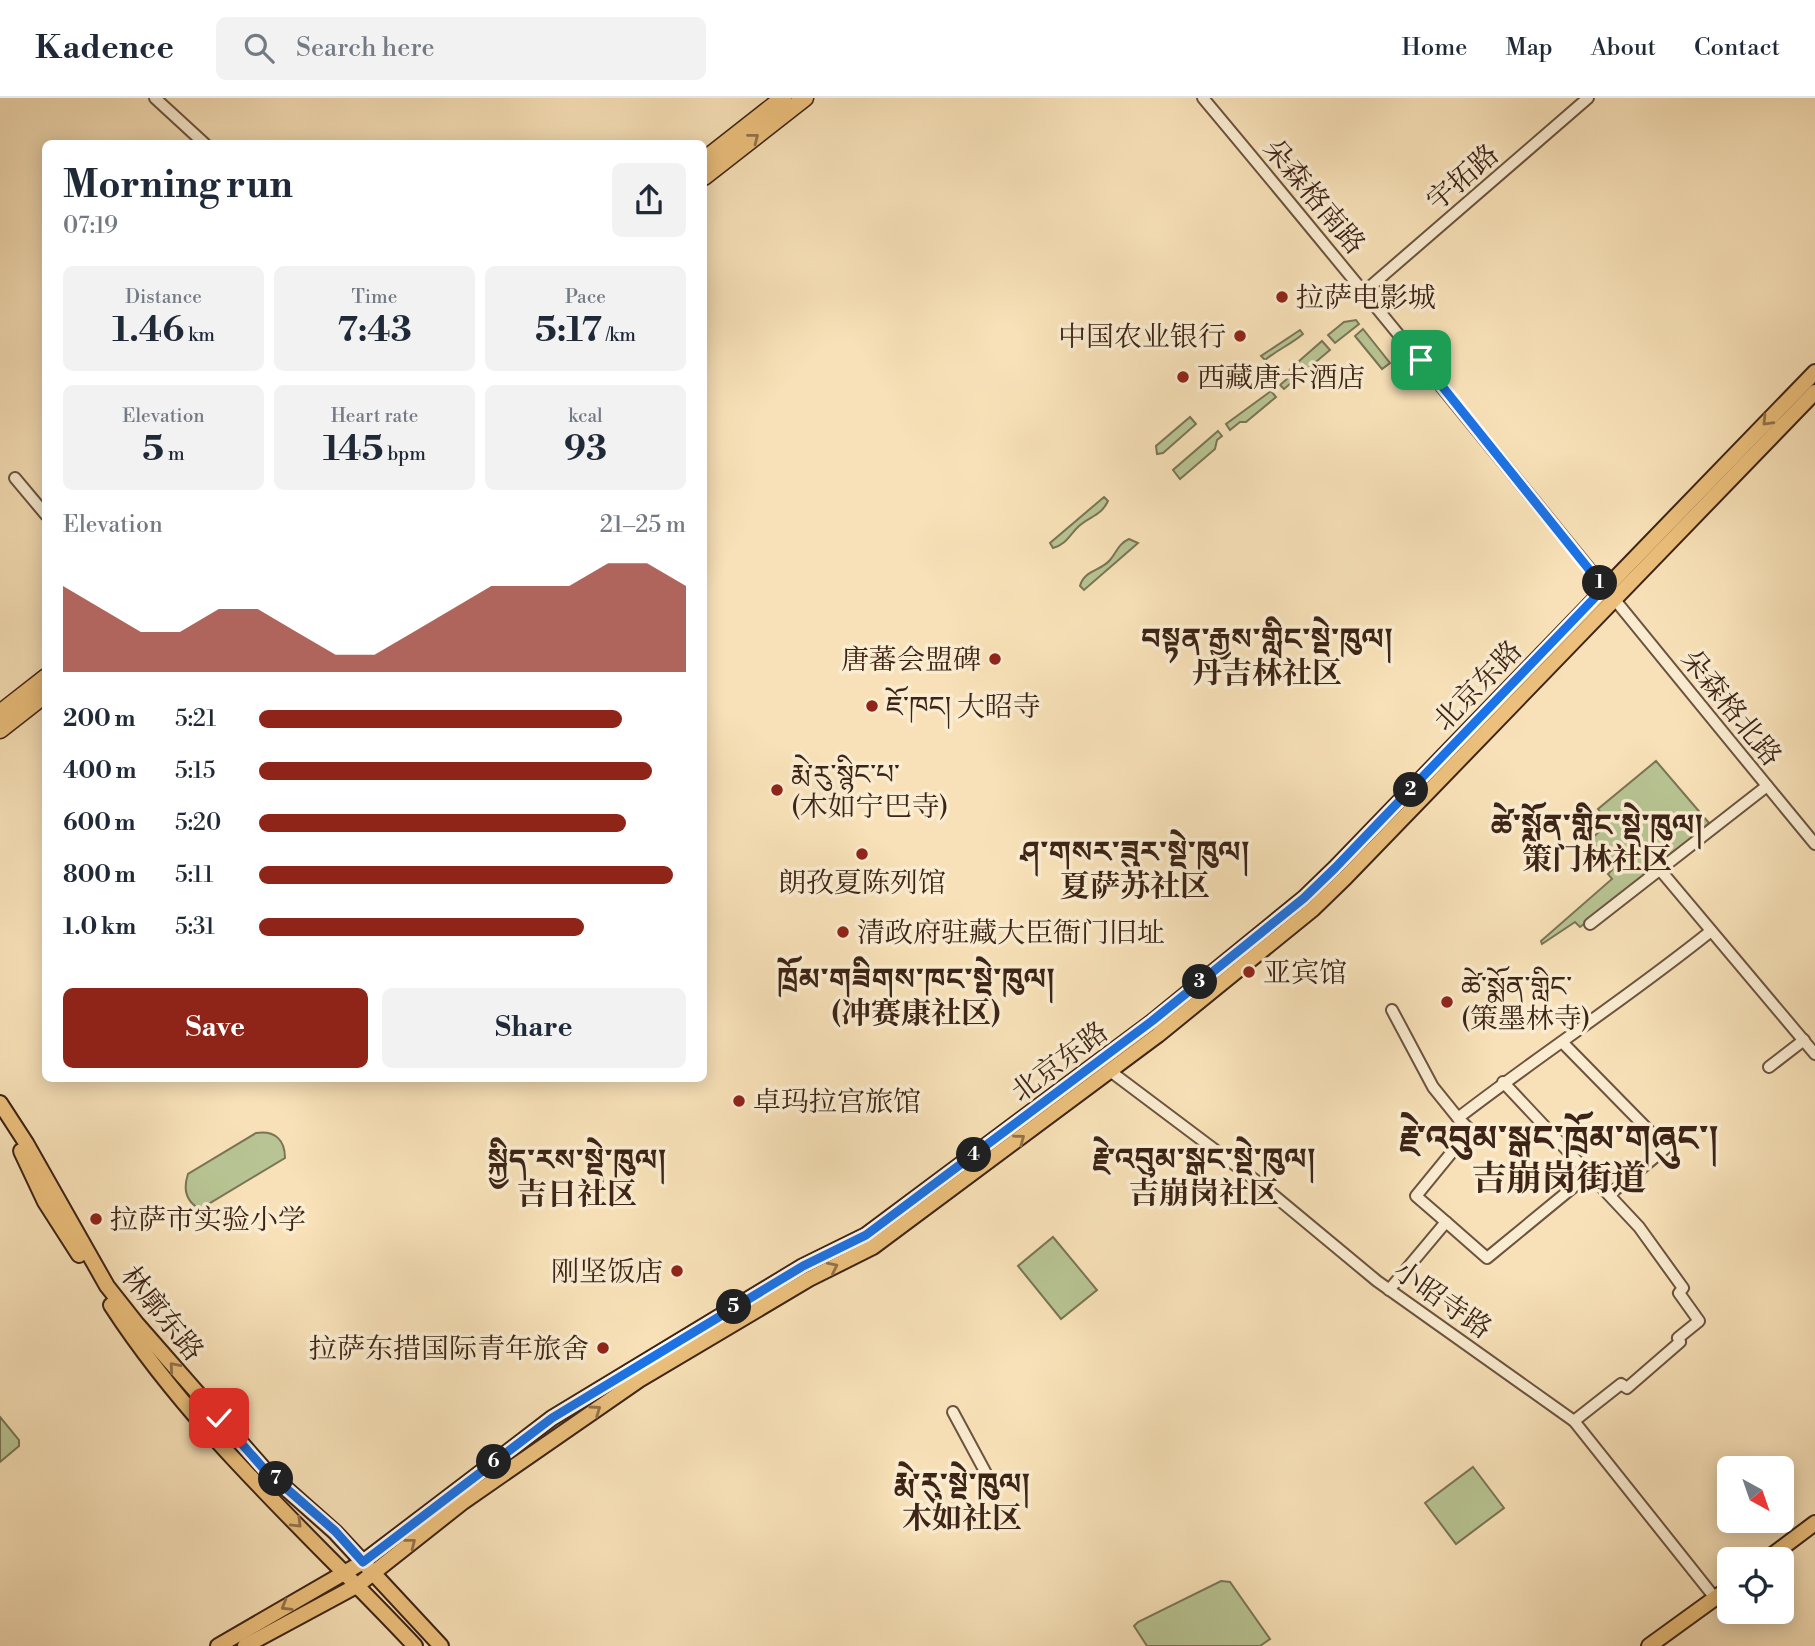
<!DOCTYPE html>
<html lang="en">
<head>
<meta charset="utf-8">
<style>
	body { margin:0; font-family:"Libre Bodoni","Noto Serif SC","Noto Serif Tibetan",serif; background:#f2f2f3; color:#1f2937; height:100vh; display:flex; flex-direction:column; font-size:26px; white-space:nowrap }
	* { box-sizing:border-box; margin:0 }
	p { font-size:23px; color:#747a83 }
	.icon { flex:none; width:38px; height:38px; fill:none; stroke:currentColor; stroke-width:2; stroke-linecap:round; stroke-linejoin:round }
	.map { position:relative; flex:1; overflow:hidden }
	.drawer { position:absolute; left:42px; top:42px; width:665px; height:942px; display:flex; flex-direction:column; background:#fff; border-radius:10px; box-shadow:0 4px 18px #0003 }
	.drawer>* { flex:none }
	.needle { width:46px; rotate:140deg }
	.controls { position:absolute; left:1717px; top:1358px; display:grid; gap:14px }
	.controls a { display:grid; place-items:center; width:77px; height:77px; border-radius:10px; background:#fff; box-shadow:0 4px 18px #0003; font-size:35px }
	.pin { position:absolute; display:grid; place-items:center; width:60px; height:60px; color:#fff; margin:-30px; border-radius:14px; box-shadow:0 4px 10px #0006 }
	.km { position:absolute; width:35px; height:35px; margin:-18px; border-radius:50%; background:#222; color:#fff; font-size:19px; line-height:35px; text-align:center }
	.round { display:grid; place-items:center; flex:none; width:74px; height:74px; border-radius:10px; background:#f2f2f3 }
	.summary { display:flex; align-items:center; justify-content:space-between; height:119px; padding:0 21px }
	h1 { font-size:38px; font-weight:800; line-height:52px }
	.stats { display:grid; grid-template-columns:repeat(3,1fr); gap:10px; height:119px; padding:7px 21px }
	.stats div { display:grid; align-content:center; border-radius:10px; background:#f2f2f3; text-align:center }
	.stats b { font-size:35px; font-weight:800 }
	.stats small { font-size:19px; font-weight:400 }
	.stats p { font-size:19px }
	.chart { height:196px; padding:14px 21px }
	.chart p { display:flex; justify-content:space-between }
	.chart svg { width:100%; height:126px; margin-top:7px; fill:#8f2418; opacity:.7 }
	.cta { display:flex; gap:14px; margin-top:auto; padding:14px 21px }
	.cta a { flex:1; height:80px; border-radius:10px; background:#8f2418; color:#fff; font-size:28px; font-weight:800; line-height:80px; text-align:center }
	.cta a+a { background:#f2f2f3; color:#1f2937 }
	ul { padding:0 21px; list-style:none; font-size:23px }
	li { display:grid; grid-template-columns:112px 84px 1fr; align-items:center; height:52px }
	li i { height:18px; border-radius:9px; background:#8f2418 }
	header { display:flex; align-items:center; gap:42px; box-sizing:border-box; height:98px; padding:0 35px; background:#fff; border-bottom:2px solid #e0e1e3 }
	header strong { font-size:33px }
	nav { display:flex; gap:38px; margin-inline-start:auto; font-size:24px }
	.search { width:490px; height:63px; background:#f2f2f3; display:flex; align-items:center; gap:18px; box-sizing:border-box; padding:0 24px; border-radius:10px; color:#747a83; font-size:26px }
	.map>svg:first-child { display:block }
	.green { fill:#b8c493; stroke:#7a7455; stroke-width:2 }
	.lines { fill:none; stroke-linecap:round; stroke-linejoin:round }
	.minor-casing { stroke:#6c533f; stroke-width:14 }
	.major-casing { stroke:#3d2417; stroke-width:18 }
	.highway-casing { stroke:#3d2417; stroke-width:19 }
	.minor { stroke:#faecd1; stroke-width:10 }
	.major { stroke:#ecc07c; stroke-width:14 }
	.highway { stroke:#ecc07c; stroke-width:16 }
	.oneway { stroke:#94724a }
	.route-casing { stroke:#fff; stroke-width:14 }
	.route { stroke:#1a73e8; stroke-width:9 }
	.poi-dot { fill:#8f2418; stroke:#faecd1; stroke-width:2.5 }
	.labels { text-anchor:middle; stroke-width:7; stroke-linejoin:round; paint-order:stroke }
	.street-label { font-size:28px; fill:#3d2417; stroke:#faecd1 }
	.poi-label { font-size:28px; fill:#3d2417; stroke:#faecd1; text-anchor:start }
	.neighbourhood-label { font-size:30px; font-weight:bold; fill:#3d2417; stroke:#faecd1 }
	.district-label { font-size:35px; font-weight:bold; fill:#3d2417; stroke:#faecd1 }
</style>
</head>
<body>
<header>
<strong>Kadence</strong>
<div class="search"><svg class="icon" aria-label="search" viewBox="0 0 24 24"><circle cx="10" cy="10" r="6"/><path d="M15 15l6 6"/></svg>Search here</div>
<nav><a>Home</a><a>Map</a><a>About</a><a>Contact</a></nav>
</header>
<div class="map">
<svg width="1815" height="1548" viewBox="0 0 1815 1548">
	<rect width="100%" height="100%" fill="#f8e1b8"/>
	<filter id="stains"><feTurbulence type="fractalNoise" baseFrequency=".00286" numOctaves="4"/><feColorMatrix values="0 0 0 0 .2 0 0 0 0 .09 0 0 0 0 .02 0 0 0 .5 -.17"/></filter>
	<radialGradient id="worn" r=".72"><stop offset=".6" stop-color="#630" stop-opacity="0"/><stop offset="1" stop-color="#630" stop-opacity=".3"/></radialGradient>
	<!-- green -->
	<g class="green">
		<polygon points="1356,222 1359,226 1335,245 1328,237 1344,224"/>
		<polygon points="1363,231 1390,265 1382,271 1355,238"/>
		<path d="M1300,232L1303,236C1290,247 1277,252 1265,262L1261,258Z"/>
		<polygon points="1322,243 1330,252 1284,291 1280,287 1287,281 1290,271"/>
		<polygon points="1271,293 1276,299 1246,324 1240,324 1230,332 1226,326"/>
		<polygon points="1190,319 1196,326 1163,355 1157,356 1156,348"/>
		<polygon points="1218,333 1222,338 1217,342 1215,351 1180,381 1173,372"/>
		<path d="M1104,399L1108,403C1101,418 1090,418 1079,428C1069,437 1067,446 1053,450L1050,445Z"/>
		<path d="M1129,441L1138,445L1084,492L1080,488C1084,472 1101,473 1110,462C1117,454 1118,446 1129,441Z"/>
		<polygon points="1656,663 1709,725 1662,765 1660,764 1652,771 1654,774 1580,829 1575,824 1542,846 1541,843 1612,781 1608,776 1612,772 1588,744 1602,731 1605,720 1598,711"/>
		<path d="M256,1035C275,1032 285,1042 285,1060L200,1111C185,1103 183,1091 188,1076Z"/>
		<polygon points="1053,1139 1097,1192 1061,1221 1018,1168"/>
		<polygon points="0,1319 19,1342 19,1348 0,1364"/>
		<polygon points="1473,1369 1504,1410 1456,1446 1425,1405"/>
		<polygon points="1221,1483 1230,1484 1270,1541 1260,1548 1147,1548 1134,1528 1138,1524"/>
	</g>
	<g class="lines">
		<defs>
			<g id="minor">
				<polyline points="155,0 205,46"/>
				<path d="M1203,0C1410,247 1610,498 1815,746"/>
				<polyline points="1365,193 1588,0"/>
				<polyline points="15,380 46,417"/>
				<polyline points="1661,773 1815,956"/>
				<polyline points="1590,826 1767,688"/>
				<polyline points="1392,912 1433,989 1458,1020"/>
				<polyline points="1563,945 1666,1050 1610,1096"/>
				<polyline points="1769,969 1804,942"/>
				<polyline points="1110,973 1259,1085 1377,1183 1574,1323 1715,1500"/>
				<polyline points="1503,984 1639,1129 1683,1190 1679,1195 1699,1223 1678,1240 1680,1244 1627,1290 1621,1286 1574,1323"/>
				<path d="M1446,1124L1416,1098L1470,1032L1458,1020C1541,956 1629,899 1711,833"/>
				<polyline points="1389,1192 1446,1124 1487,1160 1588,1077"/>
				<polyline points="953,1314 988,1379"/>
			</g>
			<g id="major">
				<polyline points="0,1005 26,1045 107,1188 137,1226 264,1371 335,1434 441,1548"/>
				<polyline points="21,1053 45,1104 79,1157"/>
				<path d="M111,1207C194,1335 311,1437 415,1548"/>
				<polyline points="1767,1461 1815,1425"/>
				<polyline points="218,1548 363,1464 552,1320 803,1168 866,1137 1152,924 1304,800 1335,770 1815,274"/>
				<polyline points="245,1548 358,1487 463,1404 639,1282 809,1181 873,1149 1158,937 1313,811 1345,780 1815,294"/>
				<polyline points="1649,1548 1729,1490"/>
			</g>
			<g id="highway">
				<polyline points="704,62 783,0"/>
				<polyline points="704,79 805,0"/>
				<polyline points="0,615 46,579"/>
				<polyline points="0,632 46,596"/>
			</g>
		</defs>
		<!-- minor casing -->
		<use href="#minor" class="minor-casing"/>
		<!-- major casing -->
		<use href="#major" class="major-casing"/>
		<!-- highway casing -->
		<use href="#highway" class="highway-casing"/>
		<!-- minor -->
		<use href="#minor" class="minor"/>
		<!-- major -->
		<use href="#major" class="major"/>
		<!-- highway -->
		<use href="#highway" class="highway"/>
	</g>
	<!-- one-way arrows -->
	<defs><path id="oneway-chevron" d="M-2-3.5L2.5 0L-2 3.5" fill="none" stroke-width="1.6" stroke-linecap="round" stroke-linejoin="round" transform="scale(1.75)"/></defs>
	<g class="oneway">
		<use href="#oneway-chevron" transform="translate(754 40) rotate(-38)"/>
		<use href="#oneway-chevron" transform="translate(1767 323) rotate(134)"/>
		<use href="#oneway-chevron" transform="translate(1020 1041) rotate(-37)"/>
		<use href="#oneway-chevron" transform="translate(833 1169) rotate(-26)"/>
		<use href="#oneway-chevron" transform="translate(174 1269) rotate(-131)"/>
		<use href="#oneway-chevron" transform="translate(596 1312) rotate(-35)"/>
		<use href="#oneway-chevron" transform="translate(297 1425) rotate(45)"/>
		<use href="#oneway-chevron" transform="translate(411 1445) rotate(-38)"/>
		<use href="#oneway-chevron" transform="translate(286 1508) rotate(149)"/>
	</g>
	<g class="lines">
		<defs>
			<polyline id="route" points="219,1320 264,1371 335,1433 363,1464 552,1320 803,1168 866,1137 1152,923 1304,800 1335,770 1604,490 1421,262"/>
		</defs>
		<!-- route casing -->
		<use href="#route" class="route-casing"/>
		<!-- route -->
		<use href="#route" class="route"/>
	</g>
	<!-- markers -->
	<g class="poi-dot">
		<circle cx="1282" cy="199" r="7"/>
		<circle cx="1240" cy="238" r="7"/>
		<circle cx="1183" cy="279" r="7"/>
		<circle cx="995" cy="561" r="7"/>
		<circle cx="872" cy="608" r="7"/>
		<circle cx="777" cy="692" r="7"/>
		<circle cx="862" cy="756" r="7"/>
		<circle cx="843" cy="834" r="7"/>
		<circle cx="1249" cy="874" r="7"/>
		<circle cx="1447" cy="904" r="7"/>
		<circle cx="739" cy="1003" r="7"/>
		<circle cx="96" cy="1121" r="7"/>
		<circle cx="677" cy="1173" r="7"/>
		<circle cx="603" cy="1250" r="7"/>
	</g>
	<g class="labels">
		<!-- street labels -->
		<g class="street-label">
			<text transform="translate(1462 79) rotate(-41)" y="10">宇拓路</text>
			<text transform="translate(1315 98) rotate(50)" y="10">朵森格南路</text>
			<text transform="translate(1477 587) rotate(-46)" y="10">北京东路</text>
			<text transform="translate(1732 609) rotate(51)" y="10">朵森格北路</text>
			<text transform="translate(1059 963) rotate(-37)" y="10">北京东路</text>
			<text transform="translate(1443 1201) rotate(35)" y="10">小昭寺路</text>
			<text transform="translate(163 1215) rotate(51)" y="10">林廓东路</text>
		</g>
		<!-- poi labels -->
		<g class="poi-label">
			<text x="1296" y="209">拉萨电影城</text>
			<text x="1226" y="248" text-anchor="end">中国农业银行</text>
			<text x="1197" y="289">西藏唐卡酒店</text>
			<text x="981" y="571" text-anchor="end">唐蕃会盟碑</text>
			<text x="886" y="618">ཇོ་ཁང། 大昭寺</text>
			<text x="791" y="686">རྨེ་རུ་སྙིང་པ་<tspan x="791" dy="32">(木如宁巴寺)</tspan></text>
			<text x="862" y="794" text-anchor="middle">朗孜夏陈列馆</text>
			<text x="857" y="844">清政府驻藏大臣衙门旧址</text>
			<text x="1263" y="884">亚宾馆</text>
			<text x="1461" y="898">ཚེ་སྨོན་གླིང་<tspan x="1461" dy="32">(策墨林寺)</tspan></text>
			<text x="753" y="1013">卓玛拉宫旅馆</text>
			<text x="110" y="1131">拉萨市实验小学</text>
			<text x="663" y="1183" text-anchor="end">刚坚饭店</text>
			<text x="589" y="1260" text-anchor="end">拉萨东措国际青年旅舍</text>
		</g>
		<!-- neighbourhood labels -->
		<g class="neighbourhood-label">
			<text x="1267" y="551">བསྟན་རྒྱས་གླིང་སྡེ་ཁུལ།<tspan x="1267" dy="34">丹吉林社区</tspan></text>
			<text x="1597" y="737">ཚེ་སྨོན་གླིང་སྡེ་ཁུལ།<tspan x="1597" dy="34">策门林社区</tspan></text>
			<text x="1135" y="764">ཤ་གསར་ཟུར་སྡེ་ཁུལ།<tspan x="1135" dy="34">夏萨苏社区</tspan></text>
			<text x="916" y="891">ཁྲོམ་གཟིགས་ཁང་སྡེ་ཁུལ།<tspan x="916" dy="34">(冲赛康社区)</tspan></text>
			<text x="1204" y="1071">རྗེ་འབུམ་སྒང་སྡེ་ཁུལ།<tspan x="1204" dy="34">吉崩岗社区</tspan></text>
			<text x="577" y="1072">སྐྱིད་རས་སྡེ་ཁུལ།<tspan x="577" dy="34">吉日社区</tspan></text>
			<text x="962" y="1396">རྨེ་རུ་སྡེ་ཁུལ།<tspan x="962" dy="34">木如社区</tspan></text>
		</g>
		<!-- district labels -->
		<g class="district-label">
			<text x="1559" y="1052">རྗེ་འབུམ་སྒང་ཁྲོམ་གཞུང་།<tspan x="1559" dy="40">吉崩岗街道</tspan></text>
		</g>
	</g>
	<rect width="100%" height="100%" filter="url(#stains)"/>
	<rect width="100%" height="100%" fill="url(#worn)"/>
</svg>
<div class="controls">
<a><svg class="needle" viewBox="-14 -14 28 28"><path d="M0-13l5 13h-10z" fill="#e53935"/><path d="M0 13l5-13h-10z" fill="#747a83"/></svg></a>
<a><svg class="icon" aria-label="locate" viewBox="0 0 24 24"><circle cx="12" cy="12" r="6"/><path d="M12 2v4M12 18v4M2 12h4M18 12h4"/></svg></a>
</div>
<div class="pin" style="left:1421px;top:262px;background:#1e9e55"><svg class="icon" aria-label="arrive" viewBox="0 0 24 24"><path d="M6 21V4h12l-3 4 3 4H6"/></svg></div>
<div class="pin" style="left:219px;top:1320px;background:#d93025"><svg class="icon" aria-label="check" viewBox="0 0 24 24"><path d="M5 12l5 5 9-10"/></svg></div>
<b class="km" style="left:1600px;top:485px">1</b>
<b class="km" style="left:1411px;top:692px">2</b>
<b class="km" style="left:1200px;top:884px">3</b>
<b class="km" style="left:974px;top:1057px">4</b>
<b class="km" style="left:734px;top:1209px">5</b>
<b class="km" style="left:494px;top:1364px">6</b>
<b class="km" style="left:276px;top:1381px">7</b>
<section class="drawer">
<div class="summary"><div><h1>Morning run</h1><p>07:19</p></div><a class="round"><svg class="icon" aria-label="share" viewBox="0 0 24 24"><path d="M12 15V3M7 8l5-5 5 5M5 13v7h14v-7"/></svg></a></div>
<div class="stats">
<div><p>Distance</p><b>1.46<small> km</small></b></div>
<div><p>Time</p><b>7:43</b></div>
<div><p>Pace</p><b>5:17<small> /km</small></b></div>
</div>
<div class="stats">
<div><p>Elevation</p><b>5<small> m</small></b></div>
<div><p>Heart rate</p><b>145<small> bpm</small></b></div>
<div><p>kcal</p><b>93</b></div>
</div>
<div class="chart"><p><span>Elevation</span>21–25 m</p>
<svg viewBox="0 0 160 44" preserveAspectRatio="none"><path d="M0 44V14L10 22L20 30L30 30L40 22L50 22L60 30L70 38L80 38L90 30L100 22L110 14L120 14L130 14L140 6L150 6L160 14V44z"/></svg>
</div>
<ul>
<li><b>200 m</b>5:21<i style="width:85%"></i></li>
<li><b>400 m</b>5:15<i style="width:92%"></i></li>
<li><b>600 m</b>5:20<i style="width:86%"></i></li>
<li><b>800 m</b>5:11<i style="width:97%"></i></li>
<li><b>1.0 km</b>5:31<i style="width:76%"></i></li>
</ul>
<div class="cta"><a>Save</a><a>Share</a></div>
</section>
</div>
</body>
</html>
